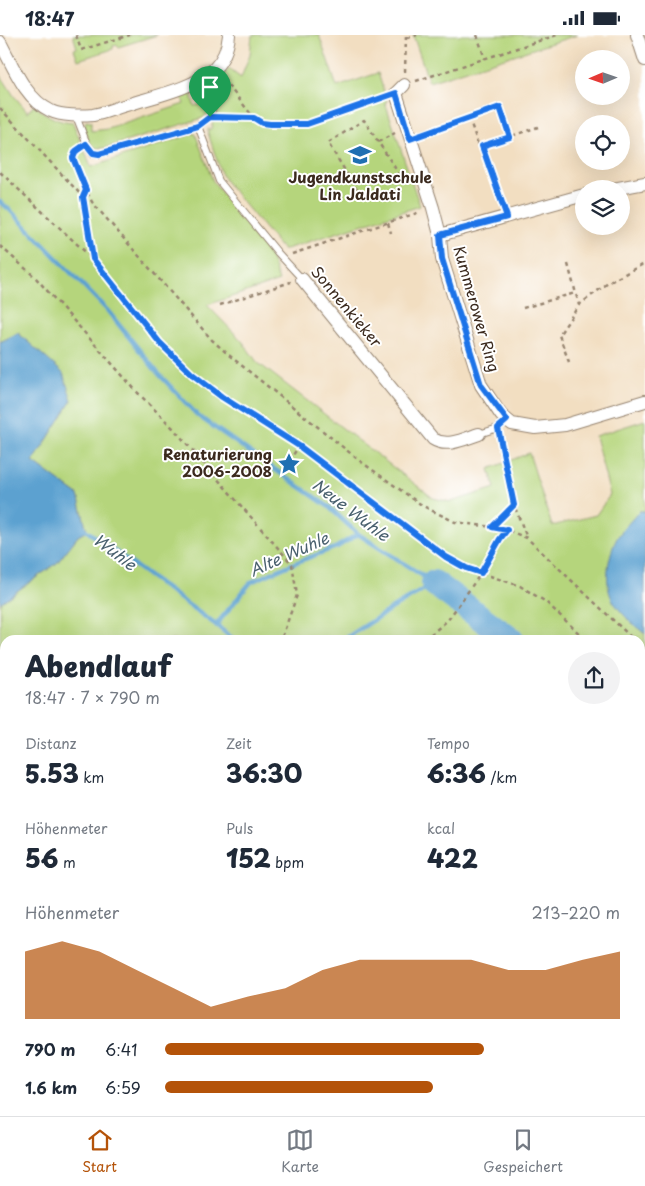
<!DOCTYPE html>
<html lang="de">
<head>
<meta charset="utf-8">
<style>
	body { margin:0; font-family:"Playpen Sans",sans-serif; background:#f2f2f3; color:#1f2937; height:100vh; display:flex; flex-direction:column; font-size:19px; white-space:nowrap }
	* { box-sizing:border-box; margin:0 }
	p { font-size:16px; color:#747a83 }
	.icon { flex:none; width:28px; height:28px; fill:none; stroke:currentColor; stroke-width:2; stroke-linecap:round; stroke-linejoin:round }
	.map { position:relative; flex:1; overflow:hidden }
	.panel { position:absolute; left:0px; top:600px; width:645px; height:481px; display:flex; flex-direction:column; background:#fff; border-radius:15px 15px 0 0; box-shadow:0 5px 20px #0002 }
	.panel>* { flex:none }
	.needle { width:32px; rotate:268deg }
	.fabs { position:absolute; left:575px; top:15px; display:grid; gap:10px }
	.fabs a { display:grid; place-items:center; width:55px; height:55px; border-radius:50%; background:#fff; box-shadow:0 5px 20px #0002; font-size:25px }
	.pin { position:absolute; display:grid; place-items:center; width:42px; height:42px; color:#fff; margin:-51px -21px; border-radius:50% 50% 50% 0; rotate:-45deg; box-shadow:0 0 5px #0007 }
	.pin .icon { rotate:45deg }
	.round { display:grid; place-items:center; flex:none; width:52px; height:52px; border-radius:26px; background:#f2f2f3 }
	.head { display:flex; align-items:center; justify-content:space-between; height:85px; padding:0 25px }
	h1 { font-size:28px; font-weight:800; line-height:38px }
	.figures { display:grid; grid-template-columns:repeat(3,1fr); gap:8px; height:85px; padding:5px 25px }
	.figures div { display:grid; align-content:center }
	.figures b { font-size:25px; font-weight:800 }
	.figures small { font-size:14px; font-weight:400 }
	.figures p { font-size:14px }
	.chart { height:140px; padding:10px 25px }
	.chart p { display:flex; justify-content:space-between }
	.chart svg { width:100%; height:90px; margin-top:5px; fill:#b45309; opacity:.7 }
	ul { padding:0 25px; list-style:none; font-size:16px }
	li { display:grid; grid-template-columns:80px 60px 1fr; align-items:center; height:38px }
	li i { height:12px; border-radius:6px; background:#b45309 }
	.status { display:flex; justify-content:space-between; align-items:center; height:35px; padding:0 25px; background:#fff; direction:ltr }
	.status svg { height:14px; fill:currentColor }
	.tab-bar { display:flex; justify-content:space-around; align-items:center; height:70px; border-top:1px solid #e0e1e3; background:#fff; font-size:14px; color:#747a83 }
	.tab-bar a { display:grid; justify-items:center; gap:2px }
	.tab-bar .current { color:#b45309 }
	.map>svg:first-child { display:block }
	.green { fill:#b5d57c; stroke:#78804d }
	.forest { fill:#90b66c; stroke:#667045 }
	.water { fill:#5ba1d0; stroke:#4b6677 }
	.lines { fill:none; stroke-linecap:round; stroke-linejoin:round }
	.stream { stroke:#5ba1d0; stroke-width:4.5 }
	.river { stroke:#5ba1d0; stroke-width:26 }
	.lane-casing { stroke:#968470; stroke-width:8 }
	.street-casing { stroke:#968470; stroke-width:14 }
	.path { stroke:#968470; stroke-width:2.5; stroke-dasharray:4 4; stroke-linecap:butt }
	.lane { stroke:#fff; stroke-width:6 }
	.street { stroke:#fff; stroke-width:12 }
	.route-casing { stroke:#fff; stroke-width:10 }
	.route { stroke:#1a73e8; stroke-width:6 }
	.labels { text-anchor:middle; stroke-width:4; stroke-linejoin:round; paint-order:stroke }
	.poi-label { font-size:15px; font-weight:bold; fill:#3b2a1e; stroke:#fff }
	.street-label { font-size:15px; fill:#3b2a1e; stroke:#fff }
	.water-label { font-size:16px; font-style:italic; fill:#49606e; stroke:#fff }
</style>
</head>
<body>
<div class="status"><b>18:47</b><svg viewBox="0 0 49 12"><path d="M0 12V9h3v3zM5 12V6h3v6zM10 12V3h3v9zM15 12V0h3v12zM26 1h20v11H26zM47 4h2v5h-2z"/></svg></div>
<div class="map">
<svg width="645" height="1081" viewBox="0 0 645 1081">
	<rect width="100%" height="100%" fill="#fff"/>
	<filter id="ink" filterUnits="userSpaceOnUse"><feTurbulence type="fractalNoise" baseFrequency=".02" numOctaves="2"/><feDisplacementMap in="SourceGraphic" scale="10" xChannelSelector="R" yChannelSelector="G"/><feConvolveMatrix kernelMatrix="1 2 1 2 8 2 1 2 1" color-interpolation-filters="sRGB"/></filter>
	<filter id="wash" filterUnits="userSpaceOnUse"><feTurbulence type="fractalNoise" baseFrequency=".0096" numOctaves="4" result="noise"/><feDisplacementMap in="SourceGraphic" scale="20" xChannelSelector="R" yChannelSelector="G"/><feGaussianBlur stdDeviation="1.12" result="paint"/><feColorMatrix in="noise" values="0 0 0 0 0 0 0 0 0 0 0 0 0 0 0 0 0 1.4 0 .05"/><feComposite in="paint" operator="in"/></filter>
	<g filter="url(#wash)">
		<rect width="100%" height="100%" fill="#f2dec1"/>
		<!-- green -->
		<g class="green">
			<polygon points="73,0 157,0 118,12 117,10 113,11 113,14 78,25 74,14 77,13"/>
			<polygon points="252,0 319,0 337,52 378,38 387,66 385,67 420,171 283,215 226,147 221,138 208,98 208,94 211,94 217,67 215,47 223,41 229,34 241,43 250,19"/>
			<polygon points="413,0 577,0 429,47"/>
			<path d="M0,39L14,61L28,77L34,70C46,80 57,87 73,88L91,132L195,98L213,146L270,220L279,246L207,270L242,306L257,327L433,463L451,467L495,453L489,434L529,418L552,491L596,480L610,460L595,401L645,385V476H639L633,589L645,599V1081H600L596,1076H640V605H5V1076H524L529,1081H0V568L57,528L78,501L87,496L78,460L33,427L72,365L19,298L0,307Z"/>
			<path d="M191,58L194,71L209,68V77L203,83L105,113H96C87,108 82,96 86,86L91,87V96L108,94L184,69L181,60Z"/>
		</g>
		<!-- forest -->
		<polygon class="forest" points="524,1076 596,1076 600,1081 529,1081"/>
		<!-- water -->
		<g class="water">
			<polygon points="18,298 63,338 72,365 33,427 78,460 87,496 78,501 57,528 0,568 0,307"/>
			<path d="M639,476H645V599C634,590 621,579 613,566C603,549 608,520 617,503C623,493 632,485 639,476Z"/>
		</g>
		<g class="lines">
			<!-- stream -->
			<g class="stream">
				<polyline points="0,167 9,174 107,275 157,337 198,381 329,472 358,499 434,548 391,574 343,605"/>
				<polyline points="83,493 216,590 234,605"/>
				<polyline points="216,590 251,547 292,529 337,512 358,499"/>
			</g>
			<!-- river -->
			<g class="river">
				<polyline points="434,548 511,605"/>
				<polyline points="640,710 645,714"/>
			</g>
		</g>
	</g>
	<g filter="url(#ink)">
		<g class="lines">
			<defs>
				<g id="lane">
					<path d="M76,81L87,109L93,118L99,119L198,91C221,78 212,61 206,40"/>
					<polyline points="198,91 219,146 278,218 302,244"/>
					<polyline points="479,399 498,393 507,385"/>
				</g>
				<g id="street">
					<polyline points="637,0 645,25"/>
					<path d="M0,7C13,31 25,64 51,76C61,81 82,81 93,80C105,78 118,72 130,69C156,61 194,53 214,34C223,25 228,12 229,0"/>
					<polyline points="404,50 396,58 433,173 440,200 442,224 481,350 501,380 512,389 535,393 565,390 645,366"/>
					<polyline points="613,154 645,148"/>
					<polyline points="440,200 584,160"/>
					<path d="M302,244L433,404C447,413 464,404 479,399"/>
				</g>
			</defs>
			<!-- lane casing -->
			<use href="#lane" class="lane-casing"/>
			<!-- street casing -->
			<use href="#street" class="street-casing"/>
			<!-- path -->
			<g class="path">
				<polyline points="76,0 81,15 130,0"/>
				<polyline points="477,0 485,24"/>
				<polyline points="407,3 417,0"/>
				<polyline points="405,37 406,0"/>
				<polyline points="223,44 254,83 263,88 270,89 307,89 385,62"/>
				<polyline points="416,46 557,0"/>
				<polyline points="0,73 83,162"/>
				<polyline points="219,82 254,83"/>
				<polyline points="469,83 479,112 482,111 503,170"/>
				<polyline points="422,100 500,72 510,102"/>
				<polyline points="378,107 395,98"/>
				<polyline points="482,111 538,92"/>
				<polyline points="78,114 73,123 75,132 92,167 212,305 230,321 360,426 423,471 455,487 492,492 507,495 527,503 634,605"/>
				<polyline points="0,137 93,224 160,308 192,339 222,362 299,411 447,522 466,533 520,551 546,567 586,605"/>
				<polyline points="357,155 328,108 364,85 399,139"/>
				<polyline points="85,157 83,162 92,223"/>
				<polyline points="388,188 391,198"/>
				<polyline points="0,211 35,242 138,358 173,393 292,529 297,560 281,605"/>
				<polyline points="292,219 420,177"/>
				<polyline points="568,229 579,270"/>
				<polyline points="220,270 291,247"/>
				<polyline points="523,273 575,258"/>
				<polyline points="569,327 559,300 579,270 608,248 645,228"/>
				<polyline points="500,403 514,470 527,503"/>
				<polyline points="289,426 299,411"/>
				<polyline points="493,492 514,470"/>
				<polyline points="424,605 448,585 481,538 500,505 507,496"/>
				<polyline points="640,610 645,615"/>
				<polyline points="640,657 645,662"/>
				<polyline points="0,675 5,676"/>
				<polyline points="0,753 5,756"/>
				<polyline points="0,858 5,857"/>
				<polyline points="0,967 5,966"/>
				<polyline points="320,1076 322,1081"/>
				<polyline points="517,1076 522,1081"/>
				<polyline points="0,1081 22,1076"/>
			</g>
			<!-- lane -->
			<use href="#lane" class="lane"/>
			<!-- street -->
			<use href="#street" class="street"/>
		</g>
	</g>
	<g class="lines" filter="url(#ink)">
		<defs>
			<polygon id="route" points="396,58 410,104 500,72 510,102 482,111 507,182 440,200 442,224 481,350 507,385 498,393 514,470 492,492 507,495 500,504 481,538 466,533 446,522 299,411 222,362 192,339 160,308 93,224 83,162 86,155 73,123 76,116 86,109 93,118 99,119 198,91 210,82 254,83 262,88 270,89 307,89"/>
		</defs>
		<!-- route casing -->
		<use href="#route" class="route-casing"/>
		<!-- route -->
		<use href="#route" class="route"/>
	</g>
	<!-- icons -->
	<defs>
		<symbol id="university-bare" viewBox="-9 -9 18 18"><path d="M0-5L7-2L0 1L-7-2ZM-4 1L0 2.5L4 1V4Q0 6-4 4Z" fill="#1f6fb2" stroke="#fff" stroke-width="2.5" paint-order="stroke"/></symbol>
		<symbol id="sight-bare" viewBox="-9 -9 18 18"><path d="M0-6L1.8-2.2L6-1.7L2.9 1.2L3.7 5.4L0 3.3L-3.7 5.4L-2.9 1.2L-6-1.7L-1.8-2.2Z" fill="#1f6fb2" stroke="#fff" stroke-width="2.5" paint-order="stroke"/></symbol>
	</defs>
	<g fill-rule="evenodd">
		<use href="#university-bare" x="344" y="104" width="32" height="32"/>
		<use href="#sight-bare" x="273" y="413" width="32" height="32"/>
	</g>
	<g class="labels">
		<!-- poi labels -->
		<g class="poi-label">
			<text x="360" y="148">Jugendkunstschule<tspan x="360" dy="17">Lin Jaldati</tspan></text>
			<text x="272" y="425" text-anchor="end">Renaturierung<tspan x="272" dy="17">2006-2008</tspan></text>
		</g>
		<!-- street labels -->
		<g class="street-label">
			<text transform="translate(346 272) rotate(50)" y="5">Sonnenkieker</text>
			<text transform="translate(476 274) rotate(74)" y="5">Kummerower Ring</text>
		</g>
		<!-- water labels -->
		<g class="water-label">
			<text transform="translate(351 475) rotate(37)" y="6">Neue Wuhle</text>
			<text transform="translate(115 517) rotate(37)" y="6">Wuhle</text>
			<text transform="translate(289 519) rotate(-24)" y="6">Alte Wuhle</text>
		</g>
	</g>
</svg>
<div class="fabs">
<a><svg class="needle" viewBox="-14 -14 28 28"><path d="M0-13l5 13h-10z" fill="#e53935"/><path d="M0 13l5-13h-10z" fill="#747a83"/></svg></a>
<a><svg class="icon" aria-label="locate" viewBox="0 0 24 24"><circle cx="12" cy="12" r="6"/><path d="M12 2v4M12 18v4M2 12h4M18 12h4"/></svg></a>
<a><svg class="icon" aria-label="layers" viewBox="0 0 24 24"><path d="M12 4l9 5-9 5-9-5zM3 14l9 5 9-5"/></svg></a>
</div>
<div class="pin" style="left:210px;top:82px;background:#1e9e55"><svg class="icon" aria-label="arrive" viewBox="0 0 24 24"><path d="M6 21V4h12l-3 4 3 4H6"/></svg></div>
<section class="panel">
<div class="head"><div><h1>Abendlauf</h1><p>18:47 · 7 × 790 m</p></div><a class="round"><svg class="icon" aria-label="share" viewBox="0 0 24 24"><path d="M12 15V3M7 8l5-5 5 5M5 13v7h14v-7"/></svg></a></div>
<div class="figures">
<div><p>Distanz</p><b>5.53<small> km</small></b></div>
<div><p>Zeit</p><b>36:30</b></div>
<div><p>Tempo</p><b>6:36<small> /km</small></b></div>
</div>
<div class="figures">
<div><p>Höhenmeter</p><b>56<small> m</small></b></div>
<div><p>Puls</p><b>152<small> bpm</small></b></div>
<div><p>kcal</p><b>422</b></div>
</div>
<div class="chart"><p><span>Höhenmeter</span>213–220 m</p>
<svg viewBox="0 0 160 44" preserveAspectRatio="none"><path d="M0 44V11L10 6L20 11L30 20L40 29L50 38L60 33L70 29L80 20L90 15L100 15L110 15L120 15L130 20L140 20L150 15L160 11V44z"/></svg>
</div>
<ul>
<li><b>790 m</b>6:41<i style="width:70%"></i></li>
<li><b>1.6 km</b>6:59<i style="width:59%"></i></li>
</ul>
</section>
</div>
<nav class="tab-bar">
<a class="current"><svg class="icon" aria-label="home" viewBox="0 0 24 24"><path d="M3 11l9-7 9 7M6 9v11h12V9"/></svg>Start</a>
<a><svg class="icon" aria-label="map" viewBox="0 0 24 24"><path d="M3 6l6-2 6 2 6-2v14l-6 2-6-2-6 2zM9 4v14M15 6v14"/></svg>Karte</a>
<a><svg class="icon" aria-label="saved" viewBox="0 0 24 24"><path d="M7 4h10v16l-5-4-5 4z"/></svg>Gespeichert</a>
</nav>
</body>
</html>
